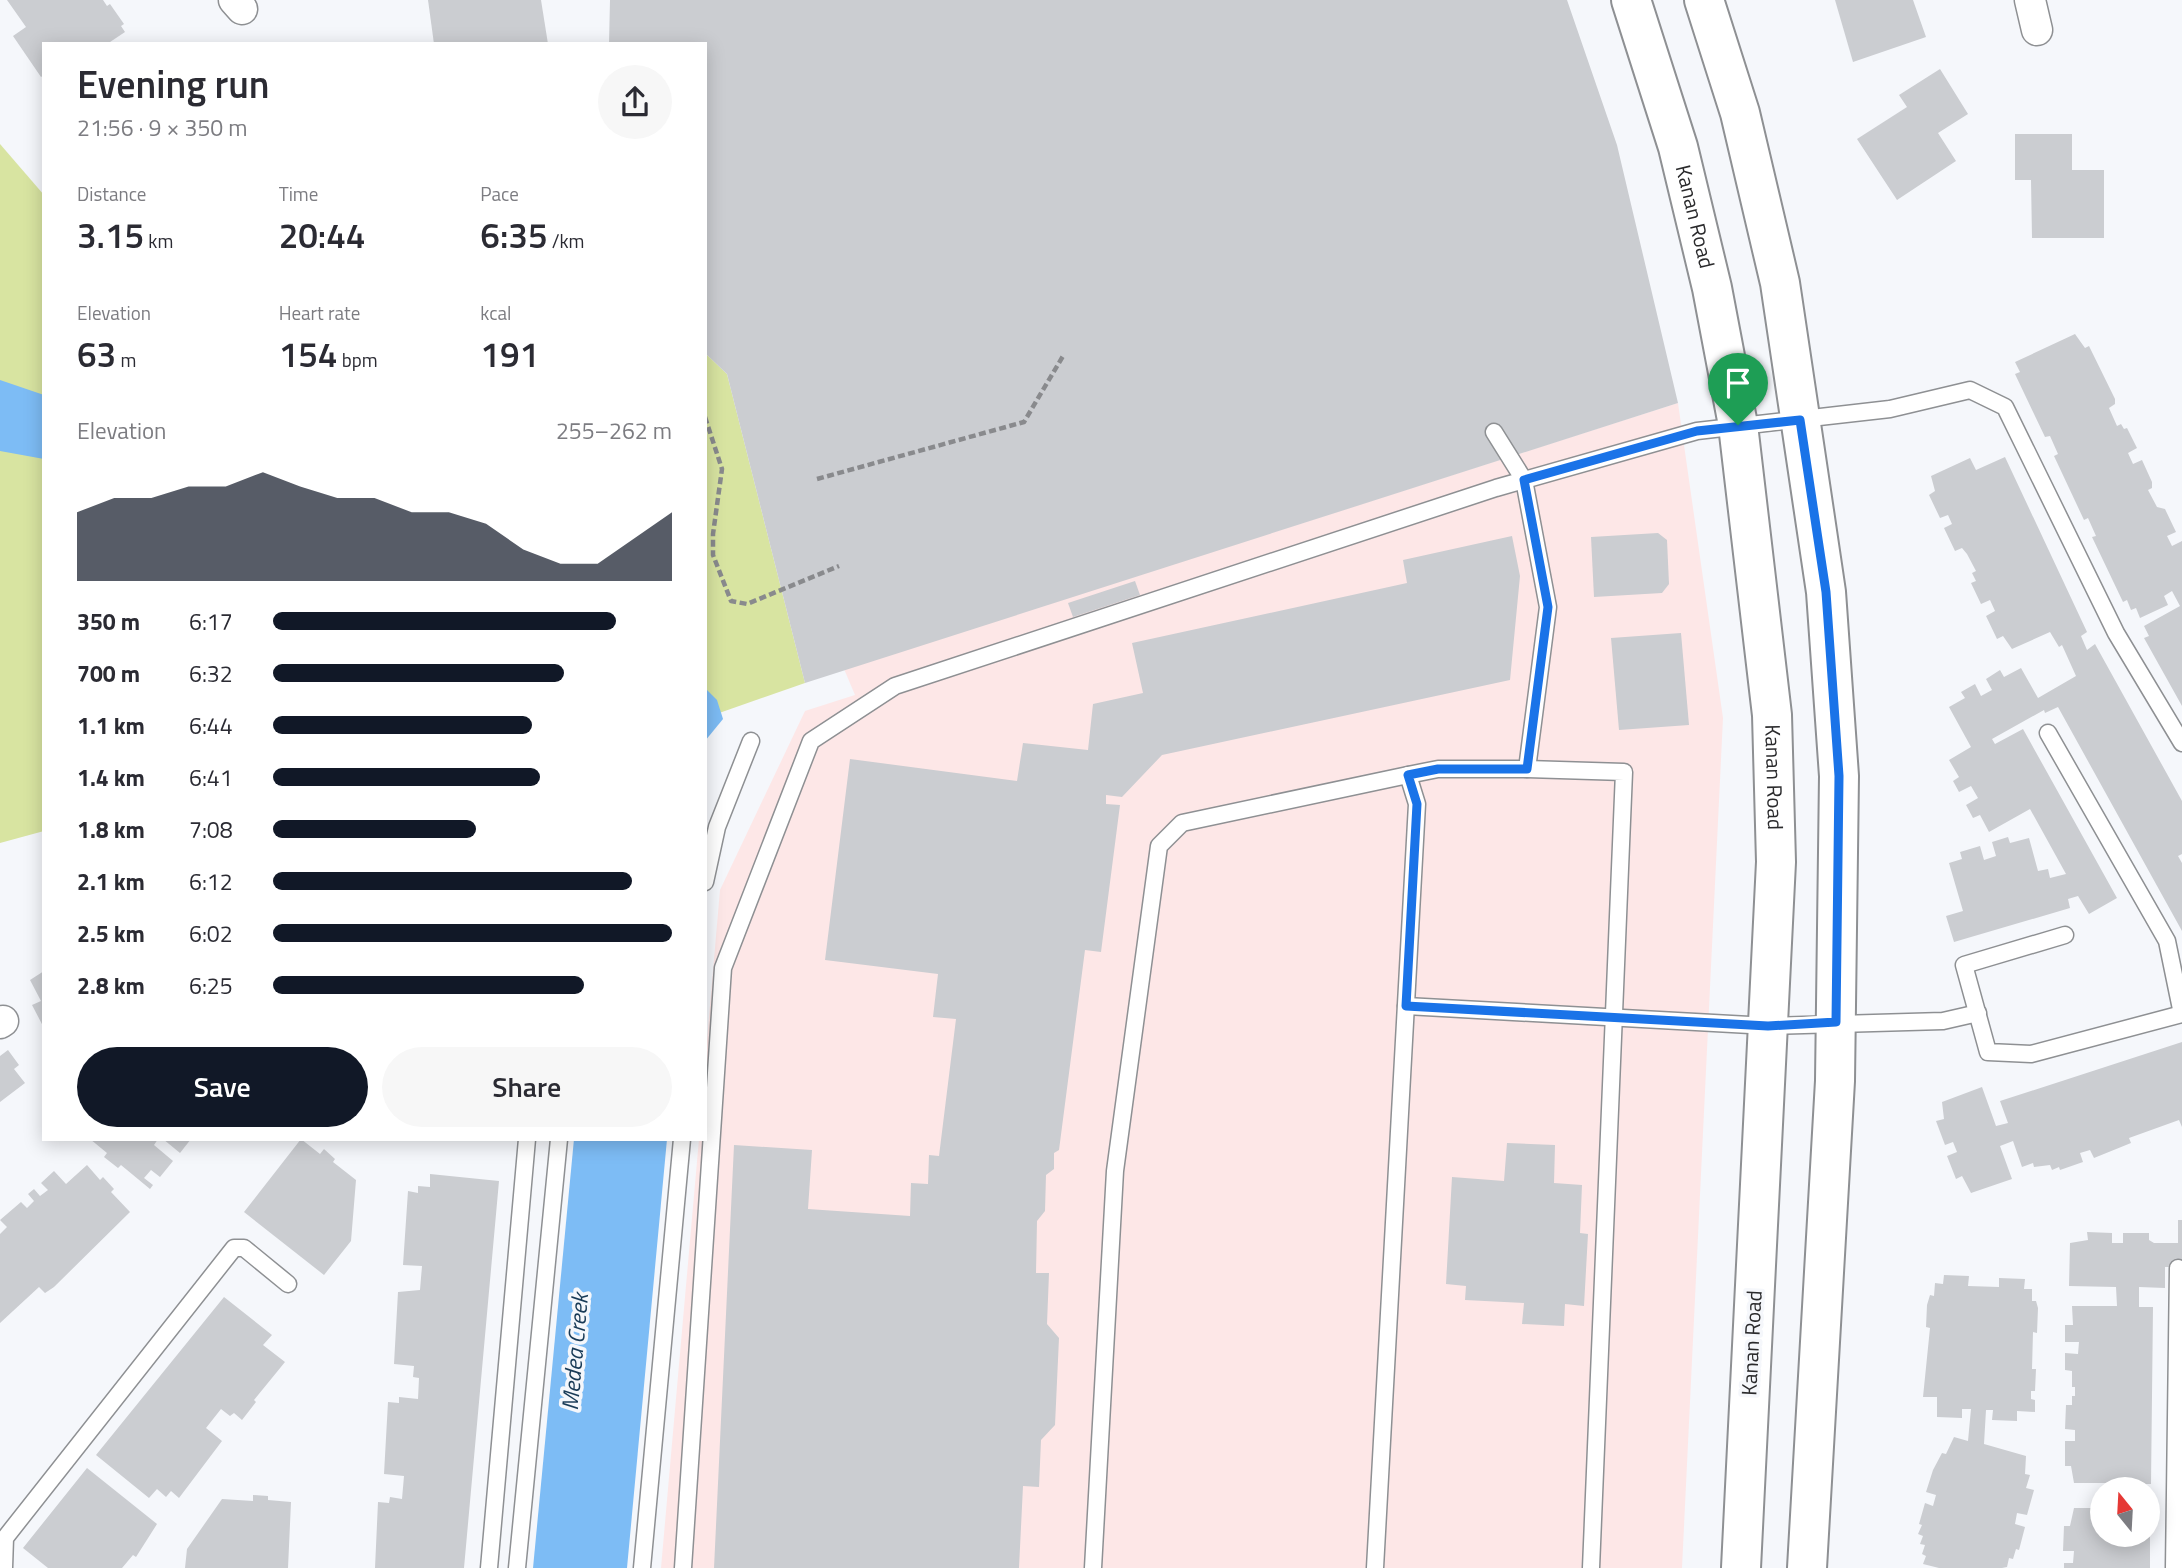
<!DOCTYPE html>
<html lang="en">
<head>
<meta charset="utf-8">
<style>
	body { margin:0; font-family:"Titillium Web",sans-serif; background:#f7f7f7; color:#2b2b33; height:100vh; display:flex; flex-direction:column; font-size:26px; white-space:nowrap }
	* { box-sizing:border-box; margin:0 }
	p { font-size:23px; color:#7c7c81 }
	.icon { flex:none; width:38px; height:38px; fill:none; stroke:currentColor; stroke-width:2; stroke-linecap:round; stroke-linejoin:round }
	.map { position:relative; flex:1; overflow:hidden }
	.panel { position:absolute; left:42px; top:42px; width:665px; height:1099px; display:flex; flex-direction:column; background:#fff; border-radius:0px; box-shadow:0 4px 18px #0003 }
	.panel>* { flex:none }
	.needle { width:46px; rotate:342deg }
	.controls { position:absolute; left:2090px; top:1477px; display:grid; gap:14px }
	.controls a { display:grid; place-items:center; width:70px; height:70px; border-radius:50%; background:#fff; box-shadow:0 4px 18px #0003; font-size:35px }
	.pin { position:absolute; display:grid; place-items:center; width:60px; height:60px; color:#fff; margin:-72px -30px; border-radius:50% 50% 50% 0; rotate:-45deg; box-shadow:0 0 7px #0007 }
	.pin .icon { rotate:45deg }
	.round { display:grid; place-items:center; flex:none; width:74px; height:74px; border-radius:37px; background:#f7f7f7 }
	.head { display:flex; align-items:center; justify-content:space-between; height:119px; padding:0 35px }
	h1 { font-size:38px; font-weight:600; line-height:52px }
	.figures { display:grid; grid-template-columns:repeat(3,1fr); gap:10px; height:119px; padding:7px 35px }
	.figures div { display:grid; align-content:center }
	.figures b { font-size:35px; font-weight:600 }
	.figures small { font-size:19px; font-weight:400 }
	.figures p { font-size:19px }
	.chart { height:196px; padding:14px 35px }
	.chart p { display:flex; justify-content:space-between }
	.chart svg { width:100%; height:126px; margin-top:7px; fill:#111827; opacity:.7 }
	.action { display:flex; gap:14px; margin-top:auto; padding:14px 35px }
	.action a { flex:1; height:80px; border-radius:42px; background:#111827; color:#fff; font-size:28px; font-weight:600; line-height:80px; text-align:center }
	.action a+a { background:#f7f7f7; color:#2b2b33 }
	ul { padding:0 35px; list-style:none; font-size:23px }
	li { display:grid; grid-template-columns:112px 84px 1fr; align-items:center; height:52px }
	li i { height:18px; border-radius:9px; background:#111827 }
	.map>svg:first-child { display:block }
	.commercial { fill:#fde7e7 }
	.green { fill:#d8e4a1 }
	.water { fill:#7dbcf5 }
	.building { fill:#cbcdd1 }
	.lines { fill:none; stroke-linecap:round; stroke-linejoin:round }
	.service-casing { stroke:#8e9093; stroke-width:19 }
	.minor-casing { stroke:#8e9093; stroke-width:33 }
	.secondary-casing { stroke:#8e9093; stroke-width:42 }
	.path { stroke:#898a8d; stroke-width:4.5; stroke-dasharray:7 3.5; stroke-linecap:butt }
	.service { stroke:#fff; stroke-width:16 }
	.minor { stroke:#fff; stroke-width:30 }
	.secondary { stroke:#fff; stroke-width:38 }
	.route-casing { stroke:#fff; stroke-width:14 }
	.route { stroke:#1a73e8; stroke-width:9 }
	.labels { text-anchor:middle; stroke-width:7; stroke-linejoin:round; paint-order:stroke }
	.street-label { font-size:21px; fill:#2a2a2c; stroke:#f5f7fb }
	.water-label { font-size:23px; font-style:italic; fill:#183a56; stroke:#f5f7fb }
</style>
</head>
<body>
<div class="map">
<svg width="2182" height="1568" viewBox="0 0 2182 1568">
	<rect width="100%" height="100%" fill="#f5f7fb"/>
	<!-- commercial -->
	<polygon class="commercial" points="1678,403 1723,718 1682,1568 661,1568 699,1139 705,1139 705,1063 720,890 805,711 855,695 844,669"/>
	<!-- green -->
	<g class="green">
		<polygon points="0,144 44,195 44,831 0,843"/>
		<polygon points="705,353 727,374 805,683 705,718"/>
	</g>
	<!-- water -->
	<g class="water">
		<polygon points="0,380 44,395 44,459 0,451"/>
		<polygon points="705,688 717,700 723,719 705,741"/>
		<polygon points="574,1139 667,1139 627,1568 533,1568"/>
	</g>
	<!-- building -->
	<g class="building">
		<polygon points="7,0 103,0 107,6 110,4 124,24 121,26 125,32 107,44 44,44 44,75 41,77 13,36 26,27"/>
		<polygon points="428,0 541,0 548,44 434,44"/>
		<polygon points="610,0 1567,0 1617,145 1678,403 805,683 727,374 705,353 705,44 609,44"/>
		<polygon points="1835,0 1913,0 1926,37 1853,62"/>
		<polygon points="1940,69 1968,114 1938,133 1956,161 1897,200 1857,139 1907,107 1899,95"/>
		<polygon points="2015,134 2072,134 2072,170 2104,170 2104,238 2032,238 2031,180 2015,180"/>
		<polygon points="2075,334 2085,348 2089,346 2115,399 2115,404 2109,408 2117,426 2121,424 2124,429 2127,428 2137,448 2128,453 2133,464 2142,460 2152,482 2152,488 2148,490 2157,507 2165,509 2176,532 2167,536 2172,546 2182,541 2182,706 2144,638 2149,636 2144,626 2180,606 2172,591 2164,596 2168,605 2140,618 2136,608 2131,610 2127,600 2123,602 2092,537 2096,536 2088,518 2084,520 2054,456 2058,454 2050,436 2045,437 2015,374 2020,372 2015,362"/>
		<polygon points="2005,457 2087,632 2081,636 2087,650 2095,644 2182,801 2182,854 2178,856 2182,863 2182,931 2058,707 2045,713 2044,710 1992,739 1995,744 2023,729 2117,898 2089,914 2078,896 2068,899 2070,908 1954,942 1946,916 1963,911 1949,863 1962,859 1960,852 1980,846 1984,860 1996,856 1992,842 2008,837 2010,843 2029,838 2038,871 2048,869 2050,878 2066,874 2030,809 1989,832 1980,815 1973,818 1966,805 1978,798 1971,786 1959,792 1953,781 1959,777 1949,760 1971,747 1949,707 1965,698 1961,692 1975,684 1981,696 1992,690 1986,679 2000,670 2004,677 2021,668 2038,698 2076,676 2062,645 2059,647 2050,632 2012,649 2003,636 1997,639 1986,616 1995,611 1990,600 1981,604 1971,583 1976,581 1972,573 1976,571 1967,554 1962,548 1955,551 1944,528 1952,524 1948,515 1940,518 1929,495 1935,491 1931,476 1970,458 1976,470"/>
		<polygon points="1658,533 1667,540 1669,584 1662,593 1594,597 1591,537"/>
		<polygon points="1512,536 1520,576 1510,680 1162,755 1122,797 1106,795 1106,804 1120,805 1101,952 1085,950 1059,1150 1054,1153 1054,1169 1046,1175 1045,1211 1037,1221 1036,1273 1049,1273 1047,1324 1059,1338 1055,1425 1041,1440 1039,1487 1023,1486 1019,1568 714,1568 734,1145 812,1150 808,1209 910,1216 911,1183 928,1184 929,1155 939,1156 956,1019 933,1017 938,974 825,960 850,759 1017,781 1023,743 1088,750 1093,704 1143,693 1132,643 1407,583 1403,560"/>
		<polygon points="1135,581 1140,595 1073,617 1068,603"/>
		<polygon points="1681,633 1689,725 1619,730 1611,638"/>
		<polygon points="44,971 44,1028 32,1005 41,1001 30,980"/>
		<polygon points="2182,1042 2182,1127 2179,1120 2129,1138 2131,1143 2094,1158 2090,1150 2080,1153 2083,1162 2060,1170 2059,1167 2052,1170 2050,1165 2034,1167 2033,1163 2022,1167 2013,1141 2000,1146 2012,1179 1971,1193 1962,1176 1956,1179 1947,1156 1957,1152 1953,1142 1945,1145 1936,1121 1944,1119 1942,1102 1982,1087 1996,1126 2008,1123 2000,1101"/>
		<polygon points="8,1050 19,1065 14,1069 25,1083 0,1102 0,1056"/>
		<polygon points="90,1139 158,1139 154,1145 173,1161 160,1177 151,1170 144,1178 153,1185 150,1189 121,1165 118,1168 104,1157 107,1153"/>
		<polygon points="163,1139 191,1139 180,1153"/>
		<polygon points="301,1139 320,1154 324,1149 335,1159 333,1162 356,1180 351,1241 324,1275 244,1212"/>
		<polygon points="1507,1143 1555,1145 1554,1183 1582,1185 1580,1233 1588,1234 1584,1306 1565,1304 1564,1326 1522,1324 1524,1303 1465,1300 1466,1286 1446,1284 1452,1177 1504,1181"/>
		<polygon points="87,1165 100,1180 103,1177 114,1189 111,1192 130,1212 54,1287 45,1293 39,1287 0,1323 0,1234 7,1227 0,1220 21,1202 27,1208 34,1201 28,1194 34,1189 40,1196 48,1190 41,1183 54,1171 66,1184"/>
		<polygon points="430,1174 499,1181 464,1568 375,1568 378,1502 389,1503 390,1497 402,1499 404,1476 384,1474 388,1402 399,1403 399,1397 418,1399 419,1378 413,1377 414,1366 394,1364 398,1292 420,1290 422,1266 403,1265 408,1191 418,1193 418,1186 430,1187"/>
		<polygon points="2178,1220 2182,1220 2182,1267 2165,1267 2165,1288 2139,1287 2139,1307 2153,1307 2151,1484 2138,1484 2138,1489 2115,1489 2116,1483 2074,1483 2071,1466 2065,1466 2065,1441 2075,1441 2075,1430 2065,1429 2066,1405 2072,1405 2072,1396 2075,1396 2075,1387 2072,1387 2072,1371 2065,1370 2065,1353 2078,1354 2079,1342 2065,1342 2065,1325 2073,1325 2072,1306 2117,1306 2116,1287 2069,1286 2070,1243 2088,1240 2087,1232 2112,1233 2112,1243 2123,1243 2123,1233 2149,1233 2149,1240 2154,1243 2178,1243"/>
		<polygon points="1944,1275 1969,1276 1968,1286 1999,1287 1999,1278 2025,1279 2024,1289 2032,1289 2032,1301 2036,1301 2038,1308 2037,1333 2033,1332 2032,1369 2036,1369 2035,1391 2031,1391 2031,1399 2035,1400 2035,1412 2017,1411 2017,1421 1992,1420 1993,1410 1986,1410 1984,1444 2026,1456 2025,1474 2030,1475 2026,1488 2034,1490 2027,1515 2017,1513 2015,1524 2025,1527 2019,1550 2016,1549 2013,1559 2009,1558 2007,1567 2002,1568 1939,1568 1923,1564 1926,1556 1922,1554 1925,1545 1920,1544 1923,1536 1918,1534 1922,1525 1919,1524 1925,1503 1933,1506 1936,1495 1926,1492 1933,1470 1942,1453 1946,1454 1954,1437 1968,1441 1971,1409 1962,1409 1962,1418 1937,1417 1937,1397 1923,1397 1930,1328 1926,1327 1927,1305 1930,1295 1934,1296 1935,1283 1943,1284"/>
		<polygon points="224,1297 272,1335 263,1345 285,1362 254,1400 256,1402 242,1420 234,1413 230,1416 221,1409 206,1428 222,1441 179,1498 171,1491 166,1497 157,1489 149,1498 96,1455"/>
		<polygon points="87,1468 157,1524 136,1557 133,1555 122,1568 48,1568 23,1548"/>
		<polygon points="253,1495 268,1496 268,1500 291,1502 288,1568 185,1568 187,1549 222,1499 253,1501"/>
		<polygon points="2074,1508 2102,1508 2102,1535 2147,1535 2147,1509 2150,1509 2150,1568 2064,1568 2064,1563 2073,1563 2074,1551 2063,1551 2064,1526 2070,1526"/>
	</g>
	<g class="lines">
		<defs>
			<g id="service">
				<polyline points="2048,733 2167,941 2182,1014"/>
				<polyline points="1527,769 1624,772 1591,1568"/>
				<polyline points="705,882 717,827 751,741"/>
				<polyline points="2065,935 1964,965 1988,1052 2031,1054 2182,1014"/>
				<polyline points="1406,1006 1768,1026 1943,1021 1978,1013"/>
				<polyline points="4,1568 5,1538 234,1248 244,1248 288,1284"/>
				<polyline points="489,1568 527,1139"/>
				<polyline points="517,1568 559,1139"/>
				<polyline points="642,1568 682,1139"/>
				<polyline points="683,1568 723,968 811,741 895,686 1496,488 1697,431 1890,409 1970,390 2005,407 2116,633 2182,743"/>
				<polyline points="1093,1568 1115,1171 1159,846 1182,823 1408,775 1438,769 1527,769 1548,607 1524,480 1494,432"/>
				<polyline points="1375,1568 1417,804 1408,775"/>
				<polyline points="2174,1568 2178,1268"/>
			</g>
			<g id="minor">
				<polyline points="234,0 242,9"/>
				<polyline points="2030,0 2037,30"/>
				<polyline points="0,1023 3,1021"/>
			</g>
			<g id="secondary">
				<path id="s1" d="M1631,0L1678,147L1712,288L1738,425L1772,715L1776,862L1741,1568"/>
				<polyline points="1704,0 1740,113 1780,283 1826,592 1839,776 1835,1081 1807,1568"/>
			</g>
		</defs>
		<!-- service casing -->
		<use href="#service" class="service-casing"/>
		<!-- minor casing -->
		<use href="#minor" class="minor-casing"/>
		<!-- secondary casing -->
		<use href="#secondary" class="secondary-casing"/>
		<!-- path -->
		<g class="path">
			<polyline points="705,417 722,469 713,534 713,555 731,601 747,604 839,566"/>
			<polyline points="817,479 1024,422 1063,356"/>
		</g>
		<!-- service -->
		<use href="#service" class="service"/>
		<!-- minor -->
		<use href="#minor" class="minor"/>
		<!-- secondary -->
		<use href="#secondary" class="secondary"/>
	</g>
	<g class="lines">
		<defs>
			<polygon id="route" points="1800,420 1826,592 1839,776 1836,1022 1768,1026 1406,1006 1417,804 1408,775 1438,769 1527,769 1548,607 1524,480 1697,431"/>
		</defs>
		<!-- route casing -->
		<use href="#route" class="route-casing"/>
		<!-- route -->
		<use href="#route" class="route"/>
	</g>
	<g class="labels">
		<!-- street labels -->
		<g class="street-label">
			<text dy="7" stroke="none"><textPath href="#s1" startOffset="226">Kanan Road</textPath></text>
			<text dy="7" stroke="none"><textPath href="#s1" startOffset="793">Kanan Road</textPath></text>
			<text transform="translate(1752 1343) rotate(-87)" y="7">Kanan Road</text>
		</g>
		<!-- water labels -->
		<g class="water-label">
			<text transform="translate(575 1352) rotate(-85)" y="8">Medea Creek</text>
		</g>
	</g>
</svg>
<div class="controls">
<a><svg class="needle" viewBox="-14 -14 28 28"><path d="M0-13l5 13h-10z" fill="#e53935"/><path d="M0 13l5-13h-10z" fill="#7c7c81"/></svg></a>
</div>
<div class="pin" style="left:1738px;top:425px;background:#1e9e55"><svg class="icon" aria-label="arrive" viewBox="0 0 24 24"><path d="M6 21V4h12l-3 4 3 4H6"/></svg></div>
<section class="panel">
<div class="head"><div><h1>Evening run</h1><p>21:56 · 9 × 350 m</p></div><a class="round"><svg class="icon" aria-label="share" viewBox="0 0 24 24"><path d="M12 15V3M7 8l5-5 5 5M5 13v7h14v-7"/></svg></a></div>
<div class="figures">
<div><p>Distance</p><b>3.15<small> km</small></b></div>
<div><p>Time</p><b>20:44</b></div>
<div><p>Pace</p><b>6:35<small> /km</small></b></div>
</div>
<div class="figures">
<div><p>Elevation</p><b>63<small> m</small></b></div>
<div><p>Heart rate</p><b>154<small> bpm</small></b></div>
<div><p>kcal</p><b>191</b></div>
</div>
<div class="chart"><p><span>Elevation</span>255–262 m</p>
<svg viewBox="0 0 160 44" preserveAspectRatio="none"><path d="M0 44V20L10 15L20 15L30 11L40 11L50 6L60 11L70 15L80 15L90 20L100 20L110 24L120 33L130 38L140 38L150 29L160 20V44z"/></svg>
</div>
<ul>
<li><b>350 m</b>6:17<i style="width:86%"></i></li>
<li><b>700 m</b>6:32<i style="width:73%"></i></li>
<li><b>1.1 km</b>6:44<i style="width:65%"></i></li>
<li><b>1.4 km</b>6:41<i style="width:67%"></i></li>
<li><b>1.8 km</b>7:08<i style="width:51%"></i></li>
<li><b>2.1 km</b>6:12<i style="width:90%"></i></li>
<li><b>2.5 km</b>6:02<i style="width:100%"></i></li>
<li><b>2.8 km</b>6:25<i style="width:78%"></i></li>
</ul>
<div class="action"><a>Save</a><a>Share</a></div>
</section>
</div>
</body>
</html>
